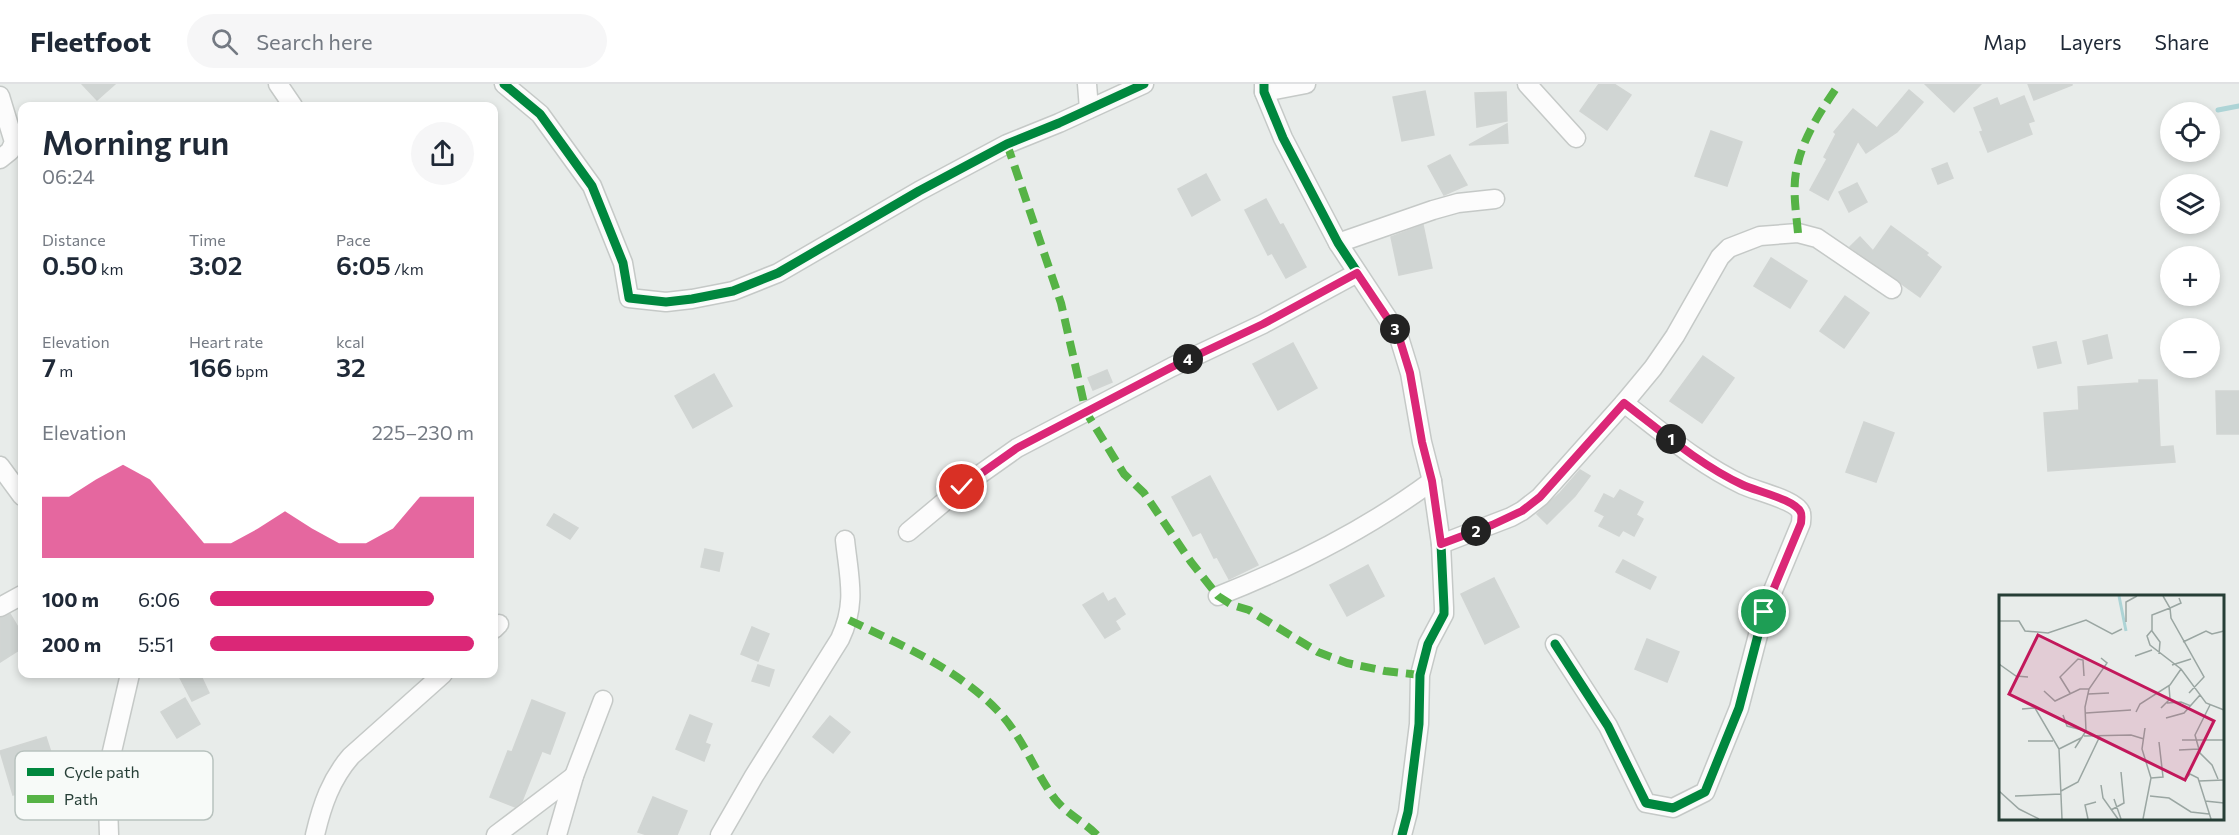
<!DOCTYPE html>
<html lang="en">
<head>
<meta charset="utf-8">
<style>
	body { margin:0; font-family:Commissioner,sans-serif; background:#f6f6f7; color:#1f2937; height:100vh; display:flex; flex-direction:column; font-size:22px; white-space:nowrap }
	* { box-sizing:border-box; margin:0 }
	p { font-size:20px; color:#747a83 }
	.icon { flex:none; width:33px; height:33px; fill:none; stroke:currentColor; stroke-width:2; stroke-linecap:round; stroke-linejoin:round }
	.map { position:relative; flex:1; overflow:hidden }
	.side { position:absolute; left:18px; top:18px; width:480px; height:576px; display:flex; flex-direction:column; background:#fff; border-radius:12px; box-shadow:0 3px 9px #0003 }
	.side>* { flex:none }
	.buttons { position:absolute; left:2160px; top:18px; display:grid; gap:12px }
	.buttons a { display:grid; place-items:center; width:60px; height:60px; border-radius:50%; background:#fff; box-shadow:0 3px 9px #0003; font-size:30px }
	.pin { position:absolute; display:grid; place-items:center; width:51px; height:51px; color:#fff; margin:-26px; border:3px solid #fff; border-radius:50%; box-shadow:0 2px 6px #0007 }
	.km { position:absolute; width:30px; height:30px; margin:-15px; border-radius:50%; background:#222; color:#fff; font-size:16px; line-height:30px; text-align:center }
	.round { display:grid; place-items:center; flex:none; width:63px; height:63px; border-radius:32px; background:#f6f6f7 }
	.overview { display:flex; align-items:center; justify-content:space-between; height:102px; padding:0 24px }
	h1 { font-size:33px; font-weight:600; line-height:45px }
	.metrics { display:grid; grid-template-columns:repeat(3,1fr); gap:9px; height:102px; padding:6px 24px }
	.metrics div { display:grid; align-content:center }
	.metrics b { font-size:26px; font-weight:600 }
	.metrics small { font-size:16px; font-weight:400 }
	.metrics p { font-size:16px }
	.chart { height:168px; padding:12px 24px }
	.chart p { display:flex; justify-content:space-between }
	.chart svg { width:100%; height:108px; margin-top:6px; fill:#db2777; opacity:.7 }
	ul { padding:0 24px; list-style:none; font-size:20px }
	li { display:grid; grid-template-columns:96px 72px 1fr; align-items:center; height:45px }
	li i { height:15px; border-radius:8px; background:#db2777 }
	header { display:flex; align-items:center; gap:36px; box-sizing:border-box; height:84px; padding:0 30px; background:#fff; border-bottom:2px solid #e0e1e3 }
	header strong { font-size:28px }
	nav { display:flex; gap:33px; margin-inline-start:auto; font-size:21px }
	.search { width:420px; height:54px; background:#f6f6f7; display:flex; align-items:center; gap:15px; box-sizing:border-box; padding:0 21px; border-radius:33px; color:#747a83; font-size:22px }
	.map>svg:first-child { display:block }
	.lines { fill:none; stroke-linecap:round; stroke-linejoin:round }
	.stream { stroke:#add4d6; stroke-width:5 }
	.building { fill:#d0d5d3; stroke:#d1d5d3; stroke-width:1.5 }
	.street-casing { stroke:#c5c9c7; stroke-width:21 }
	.street { stroke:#fcfcfc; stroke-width:18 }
	.quiet { stroke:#56b346; stroke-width:8; stroke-dasharray:15 8; stroke-linecap:butt }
	.cycleway-casing { stroke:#f7faf8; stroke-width:13 }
	.cycleway { stroke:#00873e; stroke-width:9 }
	.route-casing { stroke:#fff; stroke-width:12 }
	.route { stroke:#db2777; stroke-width:8 }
	.inset-river { fill:none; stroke:#add4d6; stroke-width:3 }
	.inset-road { fill:none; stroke:#9aa6a2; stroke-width:1.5 }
	.view { fill:#c2185b; fill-opacity:0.15; stroke:#c2185b; stroke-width:3 }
	.inset-edge { fill:none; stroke:#263e36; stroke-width:3 }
	.key { fill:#f7faf8; stroke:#b8c2be; stroke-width:1.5 }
	.key-label { font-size:16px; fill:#263e36 }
</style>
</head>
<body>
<header>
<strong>Fleetfoot</strong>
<div class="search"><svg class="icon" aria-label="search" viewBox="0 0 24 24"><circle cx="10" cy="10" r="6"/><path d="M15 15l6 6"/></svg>Search here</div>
<nav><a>Map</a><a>Layers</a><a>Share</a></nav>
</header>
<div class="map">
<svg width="2239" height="751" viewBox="0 0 2239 751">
	<rect width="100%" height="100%" fill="#e8ecea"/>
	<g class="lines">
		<!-- stream -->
		<polyline class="stream" points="2218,26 2239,22"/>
	</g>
	<!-- building -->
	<g class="building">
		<polygon points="82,0 115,0 97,16"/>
		<polygon points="1599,0 1614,0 1631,11 1607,46 1580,27"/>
		<polygon points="1925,0 1981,0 1954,28"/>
		<polygon points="2028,0 2072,0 2072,1 2034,16"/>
		<polygon points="1909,6 1923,18 1897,48 1866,69 1858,57 1828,116 1810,106 1827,75 1824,73 1836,50 1834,48 1853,25 1877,44"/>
		<polygon points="1425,7 1434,51 1402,57 1393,13"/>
		<polygon points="1506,8 1507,37 1477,43 1475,9"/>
		<polygon points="2024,12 2034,37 2028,39 2032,50 1988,68 1980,48 1983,47 1974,24 1997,14 2000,22"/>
		<polygon points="1507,40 1508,59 1469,61"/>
		<polygon points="1711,47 1742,58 1727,102 1695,92"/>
		<polygon points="1450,71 1467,101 1444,111 1428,82"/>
		<polygon points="1947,79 1953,94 1938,100 1932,85"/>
		<polygon points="1206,90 1220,116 1192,132 1178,105"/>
		<polygon points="1857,99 1867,118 1849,128 1839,108"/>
		<polygon points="1266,115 1280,141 1283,140 1306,183 1286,194 1272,169 1268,171 1245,126"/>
		<polygon points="1423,141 1432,184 1399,191 1391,153"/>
		<polygon points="1891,142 1928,169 1926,171 1941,183 1920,213 1850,163 1860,153 1873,167"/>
		<polygon points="1771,174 1807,197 1790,224 1754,202"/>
		<polygon points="1845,212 1869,229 1844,264 1820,247"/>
		<polygon points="2107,251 2112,274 2088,280 2083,257"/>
		<polygon points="2056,258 2061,279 2038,284 2033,263"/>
		<polygon points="1293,259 1317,304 1278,326 1253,280"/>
		<polygon points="1703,272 1734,294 1702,339 1670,317"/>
		<polygon points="1107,286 1112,298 1093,306 1088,294"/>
		<polygon points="714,290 732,322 693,344 675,312"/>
		<polygon points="2139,296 2157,296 2160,363 2173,362 2175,378 2048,387 2044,329 2079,326 2078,303 2139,299"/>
		<polygon points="2216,307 2239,307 2239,350 2217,350"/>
		<polygon points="1864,338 1894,349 1876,398 1846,388"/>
		<polygon points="1580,386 1590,392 1575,412 1547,440 1537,430 1560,409"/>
		<polygon points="1210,392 1258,481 1229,495 1217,473 1214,474 1201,448 1193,452 1172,413"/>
		<polygon points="1620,406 1643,418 1636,431 1643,435 1634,452 1623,446 1619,452 1599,442 1605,432 1595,427 1604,410 1614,415"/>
		<polygon points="554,430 578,444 570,455 547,441"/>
		<polygon points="705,465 723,469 719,487 701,483"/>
		<polygon points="1623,476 1656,493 1650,505 1616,488"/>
		<polygon points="1368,481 1384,512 1347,532 1330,501"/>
		<polygon points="1494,494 1519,543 1485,560 1461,510"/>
		<polygon points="1103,509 1108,518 1115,514 1125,530 1115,537 1120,545 1105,554 1083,521"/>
		<polygon points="10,530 22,550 22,564 0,578 0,534"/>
		<polygon points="752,543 769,550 758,577 741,570"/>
		<polygon points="1647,555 1679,568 1667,598 1635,585"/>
		<polygon points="758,581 774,586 769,602 752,597"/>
		<polygon points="178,590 200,590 209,609 192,617"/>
		<polygon points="185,614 200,640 177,654 161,628"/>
		<polygon points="532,616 565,629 550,670 542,667 522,717 515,723 490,713 508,667 512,668"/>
		<polygon points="690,631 712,640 705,659 710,661 704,677 676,665"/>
		<polygon points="830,632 850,648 833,669 813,653"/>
		<polygon points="46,653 57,687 36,694 39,702 13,711 0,667"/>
		<polygon points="653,713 687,727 677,751 647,751 638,748"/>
	</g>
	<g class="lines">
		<defs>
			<g id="street">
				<polyline points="278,0 293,22"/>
				<polyline points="504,0 540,30 592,102 623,179 629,214 666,218 692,215 733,207 778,189 919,107 1007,60 1059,39 1144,0"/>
				<polyline points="1087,0 1089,25"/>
				<polyline points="1264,0 1264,8 1283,54 1338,159 1398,250 1410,289 1422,358 1432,397 1441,460 1444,524 1444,530 1428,560 1420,591 1419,640 1408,728 1402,751"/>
				<polyline points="1527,0 1576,54"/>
				<polyline points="1264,8 1306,0"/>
				<polyline points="0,12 14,58 10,67 0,75"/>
				<polyline points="1338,159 1433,126 1458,119 1495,115"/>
				<polyline points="0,382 22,412"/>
				<polyline points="908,448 962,403 1017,364 1172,283 1263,240 1357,189"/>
				<polyline points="1441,460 1511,433 1522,427 1540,413 1624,319 1653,284 1675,252 1720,173 1729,164 1760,152 1798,149 1817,154 1892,205"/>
				<path d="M1218,512C1294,482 1366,446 1432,397"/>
				<polyline points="0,523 22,511"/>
				<polyline points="494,545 499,540"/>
				<path d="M1555,560L1608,642L1646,719L1673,724L1705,708L1739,624L1764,528L1801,439C1801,437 1802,431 1801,429C1797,416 1756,407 1743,401C1700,381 1662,348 1624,319"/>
				<polyline points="109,751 107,689 130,590"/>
				<path d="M315,751C322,721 331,695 351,672L443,590"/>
				<polyline points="496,751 574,692"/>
				<polyline points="557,751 574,692 603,616"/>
				<path d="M720,751L754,692L840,555C857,519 849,494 845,456"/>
			</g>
		</defs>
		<!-- street casing -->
		<use href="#street" class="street-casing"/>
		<!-- street -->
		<use href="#street" class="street"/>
		<!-- quiet -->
		<g class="quiet">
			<polyline points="1007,60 1061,219 1086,328 1124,390 1144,409 1191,478 1218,512 1232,521 1249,526 1318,568 1347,579 1385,587 1420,591"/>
			<path d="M1798,149C1796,127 1792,104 1797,83C1803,53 1822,25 1839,0"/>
			<path d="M849,536C901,561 956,584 997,626C1022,651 1034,687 1055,715C1066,729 1084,738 1097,751"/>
		</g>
		<defs>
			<g id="cycleway">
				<polyline points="504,0 540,30 592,102 623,179 629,214 666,218 692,215 733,207 778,189 919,107 1007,60 1059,39 1144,0"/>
				<polyline points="1264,0 1264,8 1283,54 1338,159 1398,250 1410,289 1422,358 1432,397 1441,460 1444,524 1444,530 1428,560 1420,591 1419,640 1408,728 1402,751"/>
				<path d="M1555,560L1608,642L1646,719L1673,724L1705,708L1739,624L1764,528L1801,439C1801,437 1802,431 1801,429C1797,416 1756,407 1743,401C1700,381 1662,348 1624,319"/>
			</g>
		</defs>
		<!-- cycleway casing -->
		<use href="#cycleway" class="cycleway-casing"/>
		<!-- cycleway -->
		<use href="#cycleway" class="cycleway"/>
	</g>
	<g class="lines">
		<defs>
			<path id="route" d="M962,403L1017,364L1172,283L1263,240L1357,189L1398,250L1410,289L1422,358L1432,397L1441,460L1492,441L1522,427L1540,413L1624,319C1662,348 1700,381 1743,401C1756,407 1797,416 1801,429C1802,431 1801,438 1801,439L1764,528"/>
		</defs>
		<!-- route casing -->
		<use href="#route" class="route-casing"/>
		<!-- route -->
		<use href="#route" class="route"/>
	</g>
	<!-- overview -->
	<g transform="translate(1999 511)">
		<rect width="225" height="225" fill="#e8ecea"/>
		<path class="inset-river" d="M120,1L127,36"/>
		<path class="inset-road" d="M164,1L171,13L153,20V35L148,41L151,50L182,74L207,108L225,115M180,3L182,8L171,13L172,23L205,82L190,98M0,26H20L26,36L49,38L87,25L113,39L123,34M127,27V7L138,1M153,36L161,47L160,59M184,47L207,36L213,39L225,36M136,61L153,55M0,69L17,81L29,82M173,70L192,64M45,96L56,106L81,94H90M71,98L61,82L79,64L84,65L85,81M89,99L110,98M168,108L182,107L192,111M211,110L196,140L201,158L213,170L219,184M162,113L171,104L170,91M23,114L36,113L60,154L63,224M137,117L141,109L171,90L182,74M87,118L132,115M64,120L68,131L87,136M167,123L185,118L201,100M85,141L132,140L145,144M183,145H225M29,146H54M76,153L87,136L86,112L90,94L108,68L102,63M60,154L82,143M180,155L200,154M152,183L164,182L160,147M186,185L191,179L199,183L212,224M200,186L225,185M102,190L104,203L119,224M0,196L20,214L40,224M62,196L79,187L101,141M16,201L62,199M151,201L170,203L192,217L210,219M115,204L122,224M206,206L225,208M112,215L125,208L122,177M89,224L86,210L97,207M144,224L152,183L143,154L146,133"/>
		<path class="view" d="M39,40L215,126L186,185L10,99Z"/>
		<rect width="225" height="225" class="inset-edge"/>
	</g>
	<!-- legend -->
	<rect x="15" y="667" width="198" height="69" rx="9" class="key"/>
	<rect x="27" y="684" width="27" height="8" fill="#00873e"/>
	<rect x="27" y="711" width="27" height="8" fill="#56b346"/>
	<g class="key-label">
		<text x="64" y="694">Cycle path</text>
		<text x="64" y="721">Path</text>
	</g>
</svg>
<div class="buttons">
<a><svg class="icon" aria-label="locate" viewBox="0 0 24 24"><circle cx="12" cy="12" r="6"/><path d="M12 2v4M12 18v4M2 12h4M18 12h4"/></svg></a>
<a><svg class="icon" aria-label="layers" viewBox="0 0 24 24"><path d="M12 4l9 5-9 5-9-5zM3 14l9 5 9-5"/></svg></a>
<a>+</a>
<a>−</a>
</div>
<div class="pin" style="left:1764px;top:528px;background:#1e9e55"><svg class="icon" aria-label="arrive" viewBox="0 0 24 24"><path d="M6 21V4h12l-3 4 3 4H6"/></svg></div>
<div class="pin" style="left:962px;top:403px;background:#d93025"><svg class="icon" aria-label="check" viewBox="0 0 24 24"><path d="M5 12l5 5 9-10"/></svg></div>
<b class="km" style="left:1671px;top:355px">1</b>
<b class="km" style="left:1476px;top:447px">2</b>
<b class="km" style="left:1395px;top:245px">3</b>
<b class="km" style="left:1188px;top:275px">4</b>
<section class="side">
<div class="overview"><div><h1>Morning run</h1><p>06:24</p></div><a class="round"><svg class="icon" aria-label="share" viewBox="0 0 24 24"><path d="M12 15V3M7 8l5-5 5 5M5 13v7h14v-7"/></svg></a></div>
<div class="metrics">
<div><p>Distance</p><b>0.50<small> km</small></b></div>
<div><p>Time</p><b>3:02</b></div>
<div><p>Pace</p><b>6:05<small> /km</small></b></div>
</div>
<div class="metrics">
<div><p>Elevation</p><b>7<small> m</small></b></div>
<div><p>Heart rate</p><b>166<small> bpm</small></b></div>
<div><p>kcal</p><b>32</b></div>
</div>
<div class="chart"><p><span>Elevation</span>225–230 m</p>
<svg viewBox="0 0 160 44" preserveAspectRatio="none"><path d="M0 44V19L10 19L20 12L30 6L40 12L50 25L60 38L70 38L80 32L90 25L100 32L110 38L120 38L130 32L140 19L150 19L160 19V44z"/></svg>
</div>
<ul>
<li><b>100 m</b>6:06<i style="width:85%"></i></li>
<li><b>200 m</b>5:51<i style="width:100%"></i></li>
</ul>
</section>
</div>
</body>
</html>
